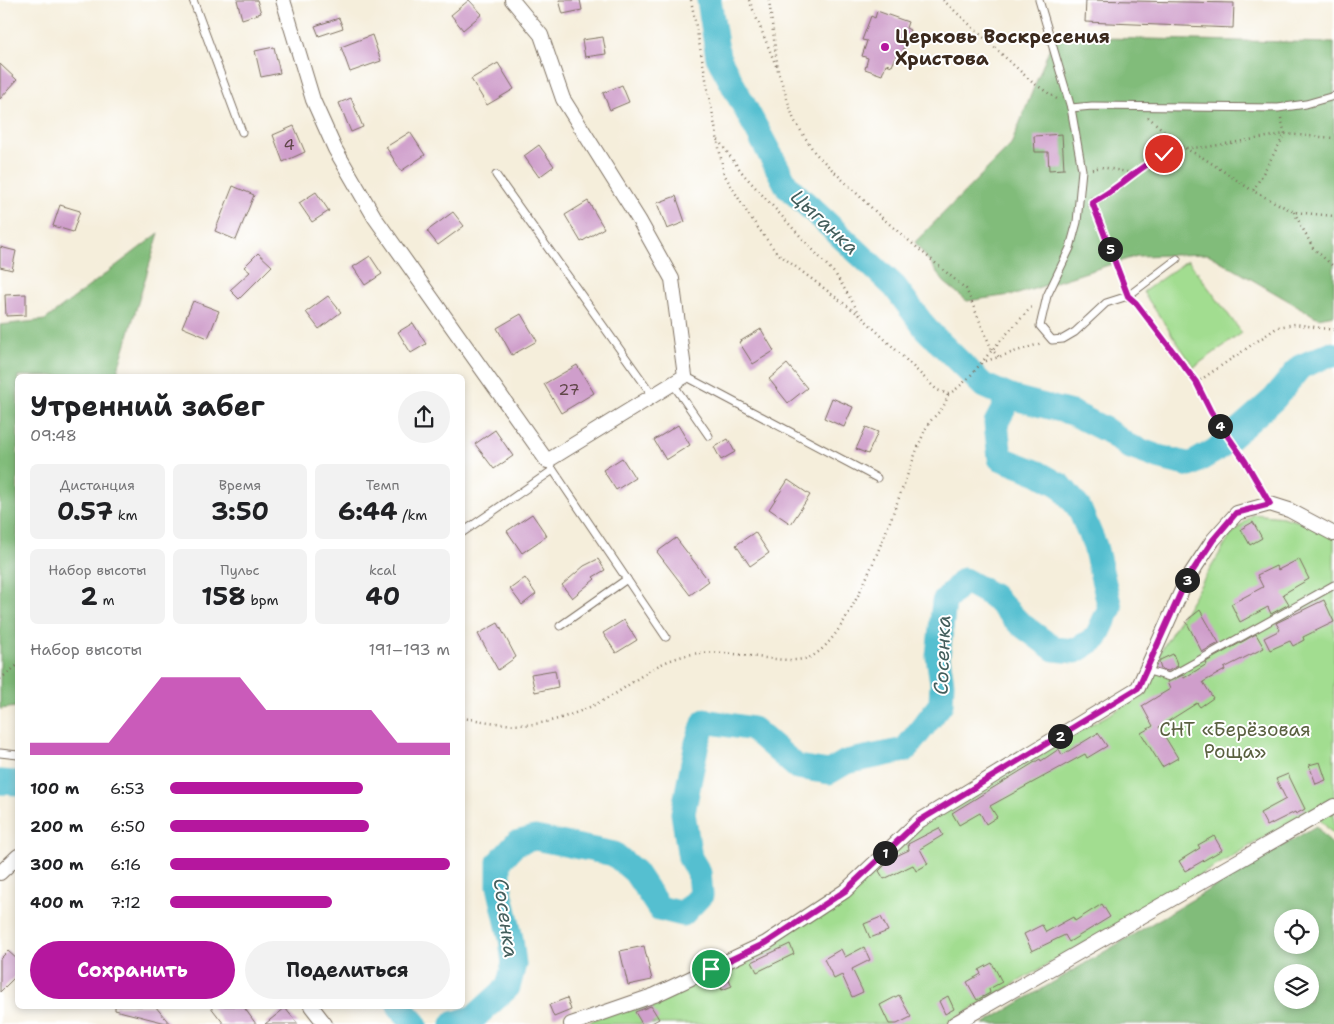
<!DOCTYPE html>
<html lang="ru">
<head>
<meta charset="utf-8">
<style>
	body { margin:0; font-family:"Shantell Sans",sans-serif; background:#f2f2f2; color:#202124; height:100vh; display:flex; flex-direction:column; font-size:19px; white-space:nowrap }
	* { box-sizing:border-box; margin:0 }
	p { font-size:16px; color:#757577 }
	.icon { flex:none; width:28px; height:28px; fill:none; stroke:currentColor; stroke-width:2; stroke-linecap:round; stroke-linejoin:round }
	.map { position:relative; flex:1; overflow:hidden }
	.sheet { position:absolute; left:15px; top:374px; width:450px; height:635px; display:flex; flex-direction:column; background:#fff; border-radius:8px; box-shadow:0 2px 8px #0003 }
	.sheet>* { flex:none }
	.tools { position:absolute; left:1274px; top:909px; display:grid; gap:10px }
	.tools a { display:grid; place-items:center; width:45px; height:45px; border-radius:50%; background:#fff; box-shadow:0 2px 8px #0003; font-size:25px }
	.pin { position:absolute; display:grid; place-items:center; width:42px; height:42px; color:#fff; margin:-21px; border:2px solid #fff; border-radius:50%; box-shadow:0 1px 5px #0007 }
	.km { position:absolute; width:25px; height:25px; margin:-12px; border-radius:50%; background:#222; color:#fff; font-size:14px; line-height:25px; text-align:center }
	.round { display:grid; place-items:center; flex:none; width:52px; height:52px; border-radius:26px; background:#f2f2f2 }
	.headline { display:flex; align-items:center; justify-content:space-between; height:85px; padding:0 15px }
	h1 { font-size:28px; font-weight:700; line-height:38px }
	.stats { display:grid; grid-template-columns:repeat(3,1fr); gap:8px; height:85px; padding:5px 15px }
	.stats div { display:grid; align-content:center; border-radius:8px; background:#f2f2f2; text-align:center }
	.stats b { font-size:25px; font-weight:700 }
	.stats small { font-size:14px; font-weight:400 }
	.stats p { font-size:14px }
	.chart { height:140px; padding:10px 15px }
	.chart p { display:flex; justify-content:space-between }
	.chart svg { width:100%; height:90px; margin-top:5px; fill:#b5179e; opacity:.7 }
	.cta { display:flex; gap:10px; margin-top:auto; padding:10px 15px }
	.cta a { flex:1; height:58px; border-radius:30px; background:#b5179e; color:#fff; font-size:20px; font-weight:700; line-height:58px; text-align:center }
	.cta a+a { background:#f2f2f2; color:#202124 }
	ul { padding:0 15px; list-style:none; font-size:16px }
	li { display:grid; grid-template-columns:80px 60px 1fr; align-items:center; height:38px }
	li i { height:12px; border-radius:6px; background:#b5179e }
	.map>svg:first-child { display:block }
	.green { fill:#a2dd90; stroke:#6e8457 }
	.forest { fill:#81bc7a; stroke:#5e734c; fill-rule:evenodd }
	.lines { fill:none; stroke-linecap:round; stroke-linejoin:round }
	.river { stroke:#55bfd0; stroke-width:25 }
	.building { fill:#cf9ecb }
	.service-casing { stroke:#7c6f60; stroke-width:9 }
	.minor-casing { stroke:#7c6f60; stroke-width:16 }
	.path { stroke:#7c6f60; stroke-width:2.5; stroke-dasharray:1 4; stroke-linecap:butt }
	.service { stroke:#fff; stroke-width:7 }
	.minor { stroke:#fff; stroke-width:14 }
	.route-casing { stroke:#fff; stroke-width:10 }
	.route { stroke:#b5179e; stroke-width:6 }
	.poi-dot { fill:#b5179e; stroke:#fff; stroke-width:2 }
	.labels { text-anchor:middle; stroke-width:4; stroke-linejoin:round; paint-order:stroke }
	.number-label { font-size:16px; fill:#604749 }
	.poi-label { font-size:19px; font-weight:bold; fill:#3b2a1e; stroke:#fff; text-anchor:start }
	.park-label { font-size:19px; fill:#5a6040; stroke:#fff }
	.water-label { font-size:20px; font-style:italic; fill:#445e5c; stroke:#fff }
</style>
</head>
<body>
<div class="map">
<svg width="1334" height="1024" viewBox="0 0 1334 1024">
	<rect width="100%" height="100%" fill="#fff"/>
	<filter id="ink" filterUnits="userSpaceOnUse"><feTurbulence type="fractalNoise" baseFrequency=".02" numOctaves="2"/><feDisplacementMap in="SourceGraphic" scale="10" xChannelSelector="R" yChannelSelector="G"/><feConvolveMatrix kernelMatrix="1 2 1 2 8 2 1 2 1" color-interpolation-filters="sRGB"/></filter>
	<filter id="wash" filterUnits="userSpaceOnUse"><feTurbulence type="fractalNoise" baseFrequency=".0096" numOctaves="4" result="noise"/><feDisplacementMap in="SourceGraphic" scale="20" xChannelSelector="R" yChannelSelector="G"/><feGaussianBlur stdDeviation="1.12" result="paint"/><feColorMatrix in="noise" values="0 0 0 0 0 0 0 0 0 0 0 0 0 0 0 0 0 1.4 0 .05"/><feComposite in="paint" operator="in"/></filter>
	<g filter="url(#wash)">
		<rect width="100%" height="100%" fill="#f5eedb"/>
		<!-- green -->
		<g class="green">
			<polygon points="1188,260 1242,333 1194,367 1143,292"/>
			<polygon points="1253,514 1283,517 1334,531 1334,835 1311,810 946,1024 585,1024 807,921 923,823 1038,754 1146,694 1153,664 1230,536"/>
		</g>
		<!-- forest -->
		<g class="forest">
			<polygon points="1054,37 1334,43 1334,315 1318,318 1208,254 1137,256 1018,294 967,301 944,282 915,242 1011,145"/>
			<polygon points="159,233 116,376 18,376 17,707 0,709 0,325 45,320"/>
			<path d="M1316,826L1334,847V1024H983ZM1282,918H1310V945H1282ZM1310,972V1000H1282V972Z"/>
		</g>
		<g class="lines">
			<!-- river -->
			<g class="river">
				<polyline points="709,0 718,57 787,186 895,287 926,329 983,385 1010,397"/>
				<polyline points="0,782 18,783"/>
				<polyline points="399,1006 415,1024"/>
				<polyline points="453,1024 475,1017 508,987 514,964 511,939 499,886 499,862 516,843 535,838 614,854 635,872 659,908 683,914 701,895 699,873 690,858 683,813 697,743 705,721 753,729 797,767 829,772 846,762 905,750 941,704 942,683 938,656 944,602 964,580 993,596 1019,623 1054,649 1075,651 1096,638 1110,608 1095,546 1079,508 1061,486 1038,473 1000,458 996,423 1010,397 1072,413 1106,430 1128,446 1158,457 1190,465 1216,450 1274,399 1300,367 1330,354 1334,355"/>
			</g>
		</g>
		<g id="blocks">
			<!-- building -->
			<g class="building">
				<polygon points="237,0 257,0 261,13 242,19"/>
				<polygon points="469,0 482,14 463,30 451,15"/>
				<polygon points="559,0 580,0 582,10 563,14"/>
				<polygon points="1086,0 1234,3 1233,28 1085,22"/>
				<polygon points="877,11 908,22 906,28 910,30 902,54 898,52 892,66 886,64 882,75 865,69 868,58 862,56 867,41 862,40 871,16 875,18"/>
				<polygon points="339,18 343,28 319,36 315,26"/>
				<polygon points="372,35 381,61 350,72 341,47"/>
				<polygon points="603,37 606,54 585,57 582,40"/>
				<polygon points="274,47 280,73 261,77 255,51"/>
				<polygon points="498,63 514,89 487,105 471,79"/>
				<polygon points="0,64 17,80 0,99"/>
				<polygon points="622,85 629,102 610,110 603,93"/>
				<polygon points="351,98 363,127 351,132 339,103"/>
				<polygon points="294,126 305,152 283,162 273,135"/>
				<polygon points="410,132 425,155 401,171 386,147"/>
				<polygon points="1062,134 1064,169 1049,170 1048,152 1035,152 1034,136"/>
				<polygon points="539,145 554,166 539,177 524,156"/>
				<polygon points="233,186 254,195 236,240 215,231"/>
				<polygon points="316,192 329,211 312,222 299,203"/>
				<polygon points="676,196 685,222 667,229 657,203"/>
				<polygon points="588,201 604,228 581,242 565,215"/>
				<polygon points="60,205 80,211 73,232 53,226"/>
				<polygon points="453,212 464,226 438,245 427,231"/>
				<polygon points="0,247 16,251 12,270 0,267"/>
				<polygon points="258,253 272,266 239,299 230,290 250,272 244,267"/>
				<polygon points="370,256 382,274 365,285 353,267"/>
				<polygon points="26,294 26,315 6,316 5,295"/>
				<polygon points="328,296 341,312 319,329 306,312"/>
				<polygon points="193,301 219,311 208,338 182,327"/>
				<polygon points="521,314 537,341 512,355 497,328"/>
				<polygon points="413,323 426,344 411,353 398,332"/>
				<polygon points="761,329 774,351 753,364 739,342"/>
				<polygon points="787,364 807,388 788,403 769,379"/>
				<polygon points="577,365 594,393 561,413 544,384"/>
				<polygon points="832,398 853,407 844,427 824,418"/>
				<polygon points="678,425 690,445 666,460 654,440"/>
				<polygon points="866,427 878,432 868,454 856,449"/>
				<polygon points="495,430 513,456 494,469 475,444"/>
				<polygon points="728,439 735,452 721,460 714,447"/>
				<polygon points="622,458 635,478 616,490 603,470"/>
				<polygon points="788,480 810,495 791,524 769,509"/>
				<polygon points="532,514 547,536 522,553 507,531"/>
				<polygon points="1253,522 1262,538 1250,545 1241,529"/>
				<polygon points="755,532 769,553 750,566 736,545"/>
				<polygon points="676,538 709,581 690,595 657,552"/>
				<polygon points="598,559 605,570 593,577 595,579 572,598 562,585 584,566"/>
				<polygon points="1299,559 1309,579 1283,594 1289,604 1271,614 1268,607 1240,622 1231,604 1263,587 1257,575 1276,566 1278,570"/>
				<polygon points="525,578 536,594 522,605 510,589"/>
				<polygon points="1324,600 1334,622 1303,637 1304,640 1293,646 1290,641 1270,650 1264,638 1280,630 1276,623"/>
				<polygon points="1200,610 1219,643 1202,652 1186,621"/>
				<polygon points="624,620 637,640 616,653 603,633"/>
				<polygon points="498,623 516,657 498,670 478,634"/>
				<polygon points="1256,634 1264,648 1224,668 1225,670 1203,682 1213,698 1200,707 1197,703 1159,727 1178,758 1162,767 1141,733 1153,726 1142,706 1170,689 1167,682 1183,675 1184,678 1207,664 1206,662"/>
				<polygon points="1173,654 1178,666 1168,671 1161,669 1159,663 1160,660"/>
				<polygon points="555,670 558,687 535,692 531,674"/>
				<polygon points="1098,733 1107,746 1087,758 1085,754 990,806 997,817 986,824 980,813 959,825 952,813 1040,759 1041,761 1059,749 1062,755"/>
				<polygon points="1320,762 1326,780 1316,784 1309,765"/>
				<polygon points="1288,774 1305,809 1296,814 1295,812 1267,826 1260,813 1286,799 1276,779"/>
				<polygon points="939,828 943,835 920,849 928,864 916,871 913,865 884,879 879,871 892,858 909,850 908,844"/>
				<polygon points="1214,836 1222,850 1185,871 1179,861 1200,848 1198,845"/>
				<polygon points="1102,904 1110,917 1069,942 1065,935 1032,951 1024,934 1042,925 1046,932 1073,917 1075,921"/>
				<polygon points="881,917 888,931 870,938 864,924"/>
				<polygon points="790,944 794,954 757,972 752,962"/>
				<polygon points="644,946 652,980 628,985 620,951"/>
				<polygon points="864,947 870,960 852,969 863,992 852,997 842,975 834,979 824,959 841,949 845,957"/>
				<polygon points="8,951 18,960 18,974 0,992 0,959"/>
				<polygon points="992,963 1002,982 989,989 990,993 977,1000 967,982 981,974 979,970"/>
				<polygon points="727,975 732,986 722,990 717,979"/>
				<polygon points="899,995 911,1017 897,1024 889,1024 880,1005"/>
				<polygon points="948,996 954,1009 945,1014 939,1001"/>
				<polygon points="567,998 571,1010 554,1017 549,1005"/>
				<polygon points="115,1006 155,1006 170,1024 115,1010"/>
				<polygon points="210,1006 243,1006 256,1024 224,1024"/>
				<polygon points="651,1006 659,1019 650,1024 642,1024 635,1012"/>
				<polygon points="285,1008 298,1024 265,1024"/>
			</g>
		</g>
	</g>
	<g filter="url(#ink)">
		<use href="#blocks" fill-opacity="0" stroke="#7c6f60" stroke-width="1"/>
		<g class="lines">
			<defs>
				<g id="service">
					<polyline points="193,0 242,132"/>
					<polyline points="1039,0 1071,108 1082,170 1077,222 1070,248 1047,296 1040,326 1052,340 1063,339 1075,332 1106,303 1128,296 1177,259"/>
					<polyline points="1071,108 1092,106 1278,108 1306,104 1334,96"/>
					<polyline points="496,175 653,396"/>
					<polyline points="685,376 877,478"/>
					<polyline points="673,384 709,436"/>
					<polyline points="547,461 666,637"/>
					<polyline points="463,532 553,470"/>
					<polyline points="560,626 627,579"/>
					<polyline points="1145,670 1169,677 1334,585"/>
					<polyline points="0,753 18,755"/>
				</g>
				<g id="minor">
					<polyline points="283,0 313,100 335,149 375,218 547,461 685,376 672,279 639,220 563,99 541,35 512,0"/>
					<polyline points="0,873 18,856"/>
					<polyline points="311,1006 325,1024"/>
					<polyline points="571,1024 655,995 766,943 845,891 919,821 1138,688 1186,581 1213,540 1237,513 1270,504 1289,510 1334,534"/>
					<polyline points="954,1024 1334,806"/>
				</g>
			</defs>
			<!-- service casing -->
			<use href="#service" class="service-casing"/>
			<!-- minor casing -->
			<use href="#minor" class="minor-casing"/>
			<!-- path -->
			<g class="path">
				<path d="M691,0L724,174L748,214L776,252L862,317L937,390L948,394C964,387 982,361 994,348C1007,333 1021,319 1034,304"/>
				<polyline points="749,0 777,68"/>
				<polyline points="769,0 778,71 794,120 815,153 881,217 966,289 992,350 1000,358"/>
				<polyline points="943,0 1032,82 1057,99"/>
				<polyline points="1148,117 1184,148 1207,147 1285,134 1334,138"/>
				<polyline points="1281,118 1285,134 1253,191 1294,212 1334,216"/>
				<polyline points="718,140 744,175 836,275 861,316"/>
				<polyline points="1092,169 1101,167 1132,173 1164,154 1184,148 1202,157 1253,191"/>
				<polyline points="1091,197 1124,286"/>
				<polyline points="1089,207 1092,202 1111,193 1132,173"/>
				<polyline points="1294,212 1313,248 1334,267"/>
				<polyline points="1135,302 1196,383 1211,412 1263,492"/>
				<polyline points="986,361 1042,343"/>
				<polyline points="1196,383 1278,327 1295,324 1334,330"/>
				<polyline points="0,679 18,665"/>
				<path d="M462,718C486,721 511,727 534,724C560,721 593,707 615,694C634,682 652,666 674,659C708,646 740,656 775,659C785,660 798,661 808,658C856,641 904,475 926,428C933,414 944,413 948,394"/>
			</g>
			<!-- service -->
			<use href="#service" class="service"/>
			<!-- minor -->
			<use href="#minor" class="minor"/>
		</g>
	</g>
	<g class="lines" filter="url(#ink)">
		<defs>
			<path id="route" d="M711,969L766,943L845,891L919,821L1138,688L1186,581L1213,540L1236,513L1270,504L1245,461L1211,412L1196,382L1136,303L1128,296L1092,202C1119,189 1138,167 1164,154"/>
		</defs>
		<!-- route casing -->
		<use href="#route" class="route-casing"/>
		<!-- route -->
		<use href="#route" class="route"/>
	</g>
	<!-- markers -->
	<circle class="poi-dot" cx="885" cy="47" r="5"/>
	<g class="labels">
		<!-- number labels -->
		<g class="number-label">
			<text x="289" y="150">4</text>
			<text x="569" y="395">27</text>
		</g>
		<!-- poi labels -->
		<g class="poi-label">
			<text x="895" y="43">Церковь Воскресения<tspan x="895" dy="22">Христова</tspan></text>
		</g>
		<!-- park labels -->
		<g class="park-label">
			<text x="1235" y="736">СНТ «Берёзовая<tspan x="1235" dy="22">Роща»</tspan></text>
		</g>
		<!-- water labels -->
		<g class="water-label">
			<text transform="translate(825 222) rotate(43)" y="7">Цыганка</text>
			<text transform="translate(942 655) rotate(-88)" y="7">Сосенка</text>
			<text transform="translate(506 918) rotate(82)" y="7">Сосенка</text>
		</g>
	</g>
</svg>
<div class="tools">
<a><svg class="icon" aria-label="locate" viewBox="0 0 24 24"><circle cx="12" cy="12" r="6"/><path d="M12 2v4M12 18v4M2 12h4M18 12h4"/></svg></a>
<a><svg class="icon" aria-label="layers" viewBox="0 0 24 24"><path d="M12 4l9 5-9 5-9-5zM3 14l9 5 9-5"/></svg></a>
</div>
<div class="pin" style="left:711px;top:969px;background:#1e9e55"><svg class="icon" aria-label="arrive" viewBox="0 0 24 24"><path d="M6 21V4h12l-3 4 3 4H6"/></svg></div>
<div class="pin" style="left:1164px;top:154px;background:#d93025"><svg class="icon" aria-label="check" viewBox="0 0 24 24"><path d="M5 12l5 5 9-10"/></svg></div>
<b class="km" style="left:885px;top:853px">1</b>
<b class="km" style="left:1060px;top:736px">2</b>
<b class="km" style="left:1187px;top:580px">3</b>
<b class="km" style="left:1220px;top:426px">4</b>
<b class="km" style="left:1110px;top:249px">5</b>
<section class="sheet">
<div class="headline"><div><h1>Утренний забег</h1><p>09:48</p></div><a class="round"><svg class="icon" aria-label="share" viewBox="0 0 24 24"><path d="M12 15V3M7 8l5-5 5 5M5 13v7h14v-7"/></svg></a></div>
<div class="stats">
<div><p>Дистанция</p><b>0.57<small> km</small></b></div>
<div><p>Время</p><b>3:50</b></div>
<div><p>Темп</p><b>6:44<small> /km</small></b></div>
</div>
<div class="stats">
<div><p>Набор высоты</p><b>2<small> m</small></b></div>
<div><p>Пульс</p><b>158<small> bpm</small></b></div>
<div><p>kcal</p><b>40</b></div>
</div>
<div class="chart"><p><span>Набор высоты</span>191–193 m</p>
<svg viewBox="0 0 160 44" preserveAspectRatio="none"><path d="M0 44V38L10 38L20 38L30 38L40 22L50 6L60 6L70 6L80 6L90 22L100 22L110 22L120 22L130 22L140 38L150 38L160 38V44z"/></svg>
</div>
<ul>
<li><b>100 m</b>6:53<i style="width:69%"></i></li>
<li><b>200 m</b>6:50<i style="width:71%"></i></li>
<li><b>300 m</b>6:16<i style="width:100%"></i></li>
<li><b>400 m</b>7:12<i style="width:58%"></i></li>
</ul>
<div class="cta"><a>Сохранить</a><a>Поделиться</a></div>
</section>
</div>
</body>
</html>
